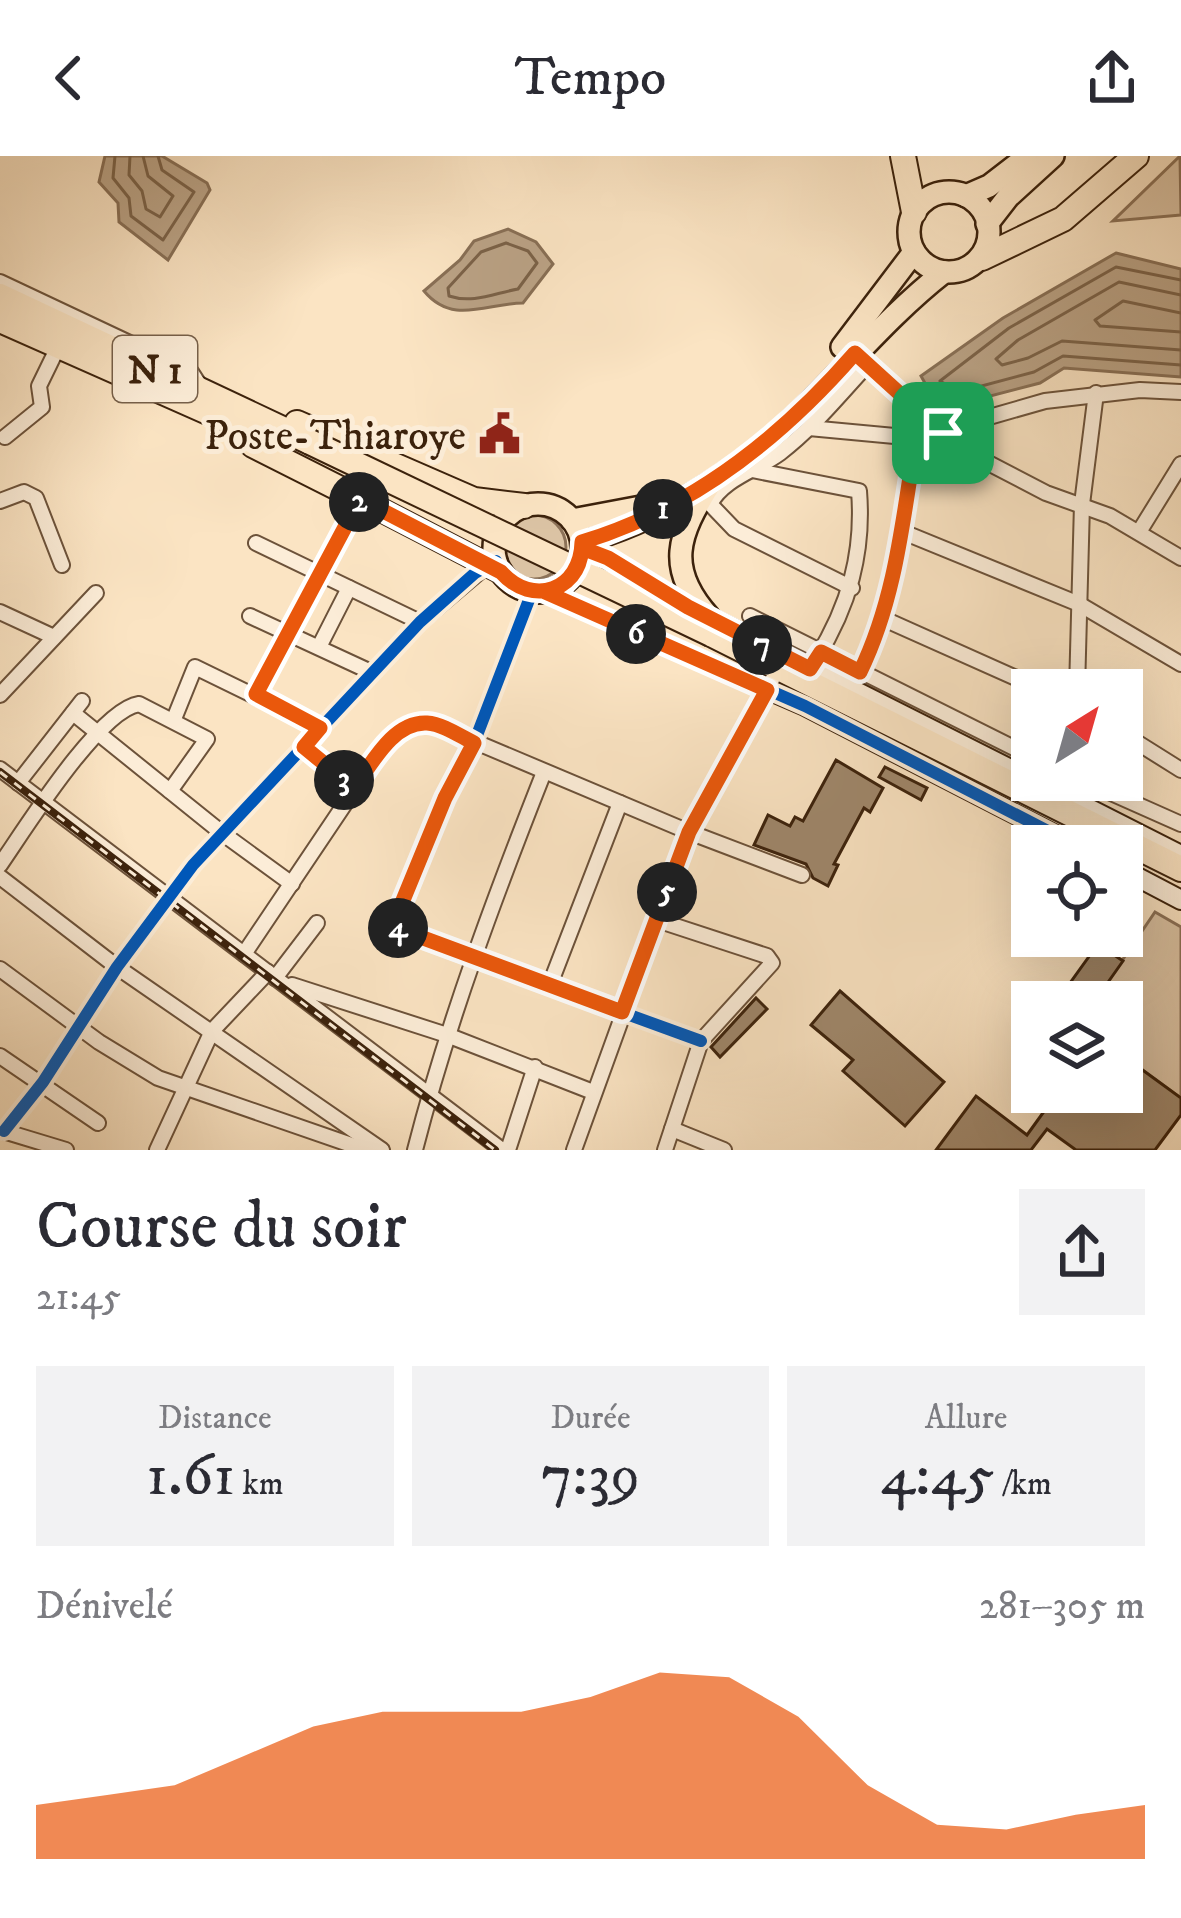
<!DOCTYPE html>
<html lang="fr">
<head>
<meta charset="utf-8">
<style>
	body { margin:0; font-family:"IM FELL DW Pica",serif; background:#f2f2f3; color:#2b2b33; height:100vh; display:flex; flex-direction:column; font-size:45px; white-space:nowrap }
	* { box-sizing:border-box; margin:0 }
	p { font-size:39px; color:#7c7c81 }
	.icon { flex:none; width:66px; height:66px; fill:none; stroke:currentColor; stroke-width:2; stroke-linecap:round; stroke-linejoin:round }
	.map { position:relative; height:994px; overflow:hidden }
	.sheet { display:flex; flex-direction:column; background:#fff; flex:1 }
	.sheet>* { flex:none }
	.needle { width:78px; rotate:37deg }
	.tools { position:absolute; left:1011px; top:513px; display:grid; gap:24px }
	.tools a { display:grid; place-items:center; width:132px; height:132px; border-radius:0px; background:#fff; box-shadow:0 12px 48px #0002; font-size:60px }
	.pin { position:absolute; display:grid; place-items:center; width:102px; height:102px; color:#fff; margin:-51px; border-radius:24px; box-shadow:0 6px 18px #0006 }
	.km { position:absolute; width:60px; height:60px; margin:-30px; border-radius:50%; background:#222; color:#fff; font-size:33px; line-height:60px; text-align:center }
	.round { display:grid; place-items:center; flex:none; width:126px; height:126px; border-radius:0px; background:#f2f2f3 }
	.overview { display:flex; align-items:center; justify-content:space-between; height:204px; padding:0 36px }
	h1 { font-size:66px; font-weight:600; line-height:90px }
	.figures { display:grid; grid-template-columns:repeat(3,1fr); gap:18px; height:204px; padding:12px 36px }
	.figures div { display:grid; align-content:center; border-radius:0px; background:#f2f2f3; text-align:center }
	.figures b { font-size:60px; font-weight:600 }
	.figures small { font-size:33px; font-weight:400 }
	.figures p { font-size:33px }
	.chart { height:336px; padding:24px 36px }
	.chart p { display:flex; justify-content:space-between }
	.chart svg { width:100%; height:216px; margin-top:12px; fill:#ea580c; opacity:.7 }
	header { display:flex; justify-content:space-between; align-items:center; height:156px; padding:0 36px; background:#fff; font-size:54px; font-weight:600 }
	.map>svg:first-child { display:block }
	.green { fill:#dbc3a4; stroke:#8c7258; stroke-width:3 }
	.water { fill:#baa285; stroke:#886f55; stroke-width:3 }
	.lines { fill:none; stroke-linecap:round; stroke-linejoin:round }
	.shore { stroke:#7b6248; stroke-width:3 }
	.building { fill:#9f876b; stroke:#3c220c; stroke-width:3 }
	.street-casing { stroke:#6c523a; stroke-width:18 }
	.secondary-casing { stroke:#3c220c; stroke-width:22 }
	.primary-casing { stroke:#3c220c; stroke-width:26 }
	.highway-casing { stroke:#3c220c; stroke-width:28 }
	.street { stroke:#fcedd8; stroke-width:14 }
	.secondary { stroke:#fcedd8; stroke-width:18 }
	.primary { stroke:#fbe4c3; stroke-width:21 }
	.highway { stroke:#fbe4c3; stroke-width:24 }
	.rail-casing { stroke:#3c220c; stroke-width:8 }
	.rail { stroke:#fcedd8; stroke-width:3; stroke-dasharray:9; stroke-linecap:butt }
	.highway-bridge-casing { stroke:#3c220c; stroke-width:28; stroke-linecap:butt }
	.highway-bridge { stroke:#fbe4c3; stroke-width:24 }
	.cycleway-casing { stroke:#fcedd8; stroke-width:20 }
	.cycleway { stroke:#0057b8; stroke-width:12 }
	.route-casing { stroke:#fff; stroke-width:24 }
	.route { stroke:#ea580c; stroke-width:15 }
	.labels { text-anchor:middle; stroke-width:10; stroke-linejoin:round; paint-order:stroke }
	.shield { fill:#fcedd8; stroke:#765f49; stroke-width:3 }
	.shield-label { font-size:39px; font-weight:bold; fill:#3c220c }
	.poi-label { font-size:42px; fill:#3c220c; stroke:#fcedd8; text-anchor:end }
</style>
</head>
<body>
<header><svg class="icon" aria-label="back" viewBox="0 0 24 24"><path d="M15 5l-7 7 7 7"/></svg>Tempo<svg class="icon" aria-label="share" viewBox="0 0 24 24"><path d="M12 15V3M7 8l5-5 5 5M5 13v7h14v-7"/></svg></header>
<div class="map">
<svg width="1181" height="994" viewBox="0 0 1181 994">
	<rect width="100%" height="100%" fill="#fbe4c3"/>
	<filter id="stains"><feTurbulence type="fractalNoise" baseFrequency=".00167" numOctaves="4"/><feColorMatrix values="0 0 0 0 .2 0 0 0 0 .09 0 0 0 0 .02 0 0 0 .5 -.17"/></filter>
	<radialGradient id="worn" r=".72"><stop offset=".6" stop-color="#630" stop-opacity="0"/><stop offset="1" stop-color="#630" stop-opacity=".3"/></radialGradient>
	<!-- green -->
	<g class="green">
		<polygon points="1180,0 1181,59 1113,65"/>
		<circle cx="534" cy="391" r="32"/>
		<polygon points="1155,756 1181,771 1181,942 1122,899 1122,846 1094,846"/>
	</g>
	<!-- water -->
	<g class="water">
		<polygon points="105,0 162,0 207,27 210,34 168,104 119,66 118,47 99,26"/>
		<path d="M508,73L536,86L553,108L523,147C487,147 453,170 424,135L460,104L474,85Z"/>
		<polygon points="1116,97 1181,113 1181,221 1064,212 1040,227 956,249 931,238 921,220 1003,162"/>
	</g>
	<g class="lines">
		<!-- shore -->
		<g class="shore">
			<polyline points="115,0 113,22 129,42 131,60 163,84 194,36 162,14 158,0"/>
			<polyline points="130,0 129,19 142,35 146,53 160,61 173,40 148,20 143,0"/>
			<path d="M506,87L528,95L537,107L518,133C495,137 473,148 449,140L448,132L481,96Z"/>
			<polyline points="1181,124 1116,111 1009,172 940,225 959,236 1034,216 1063,200 1181,209"/>
			<polyline points="1181,139 1119,126 1018,184 996,203 1002,209 1028,202 1062,185 1181,194"/>
			<polyline points="1181,157 1123,145 1095,164 1100,170 1181,176"/>
		</g>
	</g>
	<!-- building -->
	<g class="building">
		<polygon points="836,604 883,632 870,656 864,652 834,708 838,709 828,730 813,722 806,708 754,689 768,659 790,670 795,661 803,665"/>
		<polygon points="885,611 927,632 921,644 879,621"/>
		<polygon points="1098,788 1123,805 1094,846 1067,846 1060,841"/>
		<polygon points="840,835 944,926 905,970 843,915 853,904 811,869"/>
		<polygon points="756,842 767,853 720,901 711,891"/>
		<polygon points="1122,899 1181,942 1181,959 1155,994 1076,994 1047,973 1031,994 936,994 976,940 1027,979 1058,936 1122,936"/>
	</g>
	<g class="lines">
		<defs>
			<g id="street">
				<polyline points="0,126 191,216 202,233"/>
				<polyline points="855,197 971,298 1046,337 1110,360 1181,402"/>
				<polyline points="809,272 916,282 1045,245 1140,234 1181,236"/>
				<polyline points="5,281 42,251 39,230 58,191"/>
				<path d="M752,314L859,335C864,397 849,450 816,503"/>
				<polyline points="0,345 24,336 36,342 62,409"/>
				<polyline points="903,376 1079,448 1181,508"/>
				<polyline points="1139,376 1181,308"/>
				<polyline points="256,387 420,466"/>
				<path d="M852,432L734,373L710,348C724,322 757,314 780,297C813,272 840,238 869,207"/>
				<polyline points="532,436 474,587 445,642 396,768 404,777 701,885"/>
				<polyline points="0,456 54,481"/>
				<polyline points="250,460 371,516"/>
				<polyline points="750,460 1032,601"/>
				<polyline points="884,463 1043,534"/>
				<polyline points="319,491 349,432"/>
				<path d="M860,516C895,441 903,363 916,282"/>
				<polyline points="1077,534 1082,348 1096,237"/>
				<polyline points="256,538 360,343"/>
				<polyline points="0,539 96,437"/>
				<polyline points="73,557 222,677 292,728"/>
				<polyline points="174,563 195,511 320,572"/>
				<polyline points="1122,577 1181,614"/>
				<polyline points="304,591 354,632"/>
				<polyline points="0,613 502,994"/>
				<polyline points="1082,624 1181,668"/>
				<polyline points="18,627 82,545"/>
				<path d="M0,709C25,673 99,554 139,548L207,583L170,635"/>
				<polyline points="0,721 117,811 382,994"/>
				<polyline points="657,764 767,800 772,807 701,885 665,994"/>
				<path d="M244,798L377,600C393,579 412,562 440,571L689,676L802,719"/>
				<polyline points="0,813 99,886 158,922 366,994"/>
				<polyline points="275,822 317,767"/>
				<polyline points="292,829 447,879 593,936"/>
				<polyline points="549,831 620,647"/>
				<polyline points="0,900 98,967"/>
				<polyline points="672,973 724,994"/>
				<polyline points="0,974 66,994"/>
				<polyline points="4,975 43,926 117,811 193,709 420,466 490,407"/>
				<polyline points="157,994 212,875 268,816"/>
				<path d="M415,994C448,865 495,740 544,616"/>
				<polyline points="508,994 535,911"/>
				<polyline points="574,994 689,676 772,524"/>
			</g>
			<g id="secondary">
				<polyline points="582,393 608,402 689,451 1032,624"/>
				<polyline points="545,436 805,550 1077,690"/>
				<polyline points="1033,624 1181,699"/>
				<polyline points="1122,713 1181,744"/>
			</g>
			<g id="primary">
				<circle cx="949" cy="76" r="40"/>
				<polyline points="966,40 989,30 1028,0"/>
				<polyline points="987,68 1008,41 1053,0"/>
				<polyline points="842,191 914,96"/>
				<polyline points="360,343 501,416"/>
				<circle cx="538" cy="392" r="44"/>
				<polyline points="572,364 641,351"/>
				<path d="M582,386C661,364 738,316 797,259C847,211 889,159 944,116"/>
				<path d="M709,461C665,412 678,379 710,328"/>
			</g>
			<g id="highway">
				<polyline points="903,0 914,56"/>
				<polyline points="982,102 1063,63 1136,0"/>
				<polyline points="0,140 310,286"/>
				<polyline points="0,164 217,260"/>
				<polyline points="227,264 253,289 360,343"/>
				<polyline points="297,267 474,344 524,350"/>
				<polyline points="711,478 1181,713"/>
			</g>
		</defs>
		<!-- street casing -->
		<use href="#street" class="street-casing"/>
		<!-- secondary casing -->
		<use href="#secondary" class="secondary-casing"/>
		<!-- primary casing -->
		<use href="#primary" class="primary-casing"/>
		<!-- highway casing -->
		<use href="#highway" class="highway-casing"/>
		<!-- street -->
		<use href="#street" class="street"/>
		<!-- secondary -->
		<use href="#secondary" class="secondary"/>
		<!-- primary -->
		<use href="#primary" class="primary"/>
		<!-- highway -->
		<use href="#highway" class="highway"/>
		<defs>
			<polyline id="rail" points="0,616 495,994"/>
		</defs>
		<!-- rail casing -->
		<use href="#rail" class="rail-casing"/>
		<!-- rail -->
		<use href="#rail" class="rail"/>
		<defs>
			<polyline id="highway-bridge" points="310,286 711,478"/>
		</defs>
		<!-- highway-bridge casing -->
		<use href="#highway-bridge" class="highway-bridge-casing"/>
		<!-- highway-bridge -->
		<use href="#highway-bridge" class="highway-bridge"/>
		<defs>
			<g id="cycleway">
				<polyline points="532,436 474,587 445,642 396,768 404,777 701,885"/>
				<polyline points="545,436 805,550 1077,690"/>
				<polyline points="4,975 43,926 117,811 193,709 420,466 475,417 496,405"/>
			</g>
		</defs>
		<!-- cycleway casing -->
		<use href="#cycleway" class="cycleway-casing"/>
		<!-- cycleway -->
		<use href="#cycleway" class="cycleway"/>
	</g>
	<g class="lines">
		<defs>
			<path id="route" d="M943,277L855,197C781,282 692,353 582,386C581,434 533,452 501,416L360,343L256,538L320,572L304,591L354,632C371,609 393,565 427,567C443,568 460,580 474,587L445,642L399,754V773L622,856L689,676L767,534L545,436C567,430 580,416 582,392L608,402L688,451L810,513L821,496L860,516C896,442 903,362 916,282L943,277"/>
		</defs>
		<!-- route casing -->
		<use href="#route" class="route-casing"/>
		<!-- route -->
		<use href="#route" class="route"/>
	</g>
	<!-- icons -->
	<defs>
		<symbol id="civic-bare" viewBox="-9 -9 18 18"><path d="M-.6-6.5H3V-4.5H.6V-3L4-1V1h2V6H-6V1h2V-1L-.6-3ZM-1.2 2.5V6h2.4V2.5Z" fill="#8f2418" stroke="#fcedd8" stroke-width="2.5" paint-order="stroke"/></symbol>
	</defs>
	<g fill-rule="evenodd">
		<use href="#civic-bare" x="470" y="248" width="59" height="59"/>
	</g>
	<g class="labels">
		<!-- shield labels -->
		<rect class="shield" x="113" y="180" width="84" height="66" rx="9"/>
		<g class="shield-label">
			<text x="155" y="227">N 1</text>
		</g>
		<!-- poi labels -->
		<g class="poi-label">
			<text x="466" y="293">Poste-Thiaroye</text>
		</g>
	</g>
	<rect width="100%" height="100%" filter="url(#stains)"/>
	<rect width="100%" height="100%" fill="url(#worn)"/>
</svg>
<div class="tools">
<a><svg class="needle" viewBox="-14 -14 28 28"><path d="M0-13l5 13h-10z" fill="#e53935"/><path d="M0 13l5-13h-10z" fill="#7c7c81"/></svg></a>
<a><svg class="icon" aria-label="locate" viewBox="0 0 24 24"><circle cx="12" cy="12" r="6"/><path d="M12 2v4M12 18v4M2 12h4M18 12h4"/></svg></a>
<a><svg class="icon" aria-label="layers" viewBox="0 0 24 24"><path d="M12 4l9 5-9 5-9-5zM3 14l9 5 9-5"/></svg></a>
</div>
<div class="pin" style="left:943px;top:277px;background:#1e9e55"><svg class="icon" aria-label="arrive" viewBox="0 0 24 24"><path d="M6 21V4h12l-3 4 3 4H6"/></svg></div>
<b class="km" style="left:663px;top:353px">1</b>
<b class="km" style="left:359px;top:346px">2</b>
<b class="km" style="left:344px;top:624px">3</b>
<b class="km" style="left:398px;top:772px">4</b>
<b class="km" style="left:667px;top:736px">5</b>
<b class="km" style="left:636px;top:478px">6</b>
<b class="km" style="left:762px;top:489px">7</b>
</div>
<section class="sheet">
<div class="overview"><div><h1>Course du soir</h1><p>21:45</p></div><a class="round"><svg class="icon" aria-label="share" viewBox="0 0 24 24"><path d="M12 15V3M7 8l5-5 5 5M5 13v7h14v-7"/></svg></a></div>
<div class="figures">
<div><p>Distance</p><b>1.61<small> km</small></b></div>
<div><p>Durée</p><b>7:39</b></div>
<div><p>Allure</p><b>4:45<small> /km</small></b></div>
</div>
<div class="chart"><p><span>Dénivelé</span>281–305 m</p>
<svg viewBox="0 0 160 44" preserveAspectRatio="none"><path d="M0 44V33L10 31L20 29L30 23L40 17L50 14L60 14L70 14L80 11L90 6L100 7L110 15L120 29L130 37L140 38L150 35L160 33V44z"/></svg>
</div>
</section>
</body>
</html>
